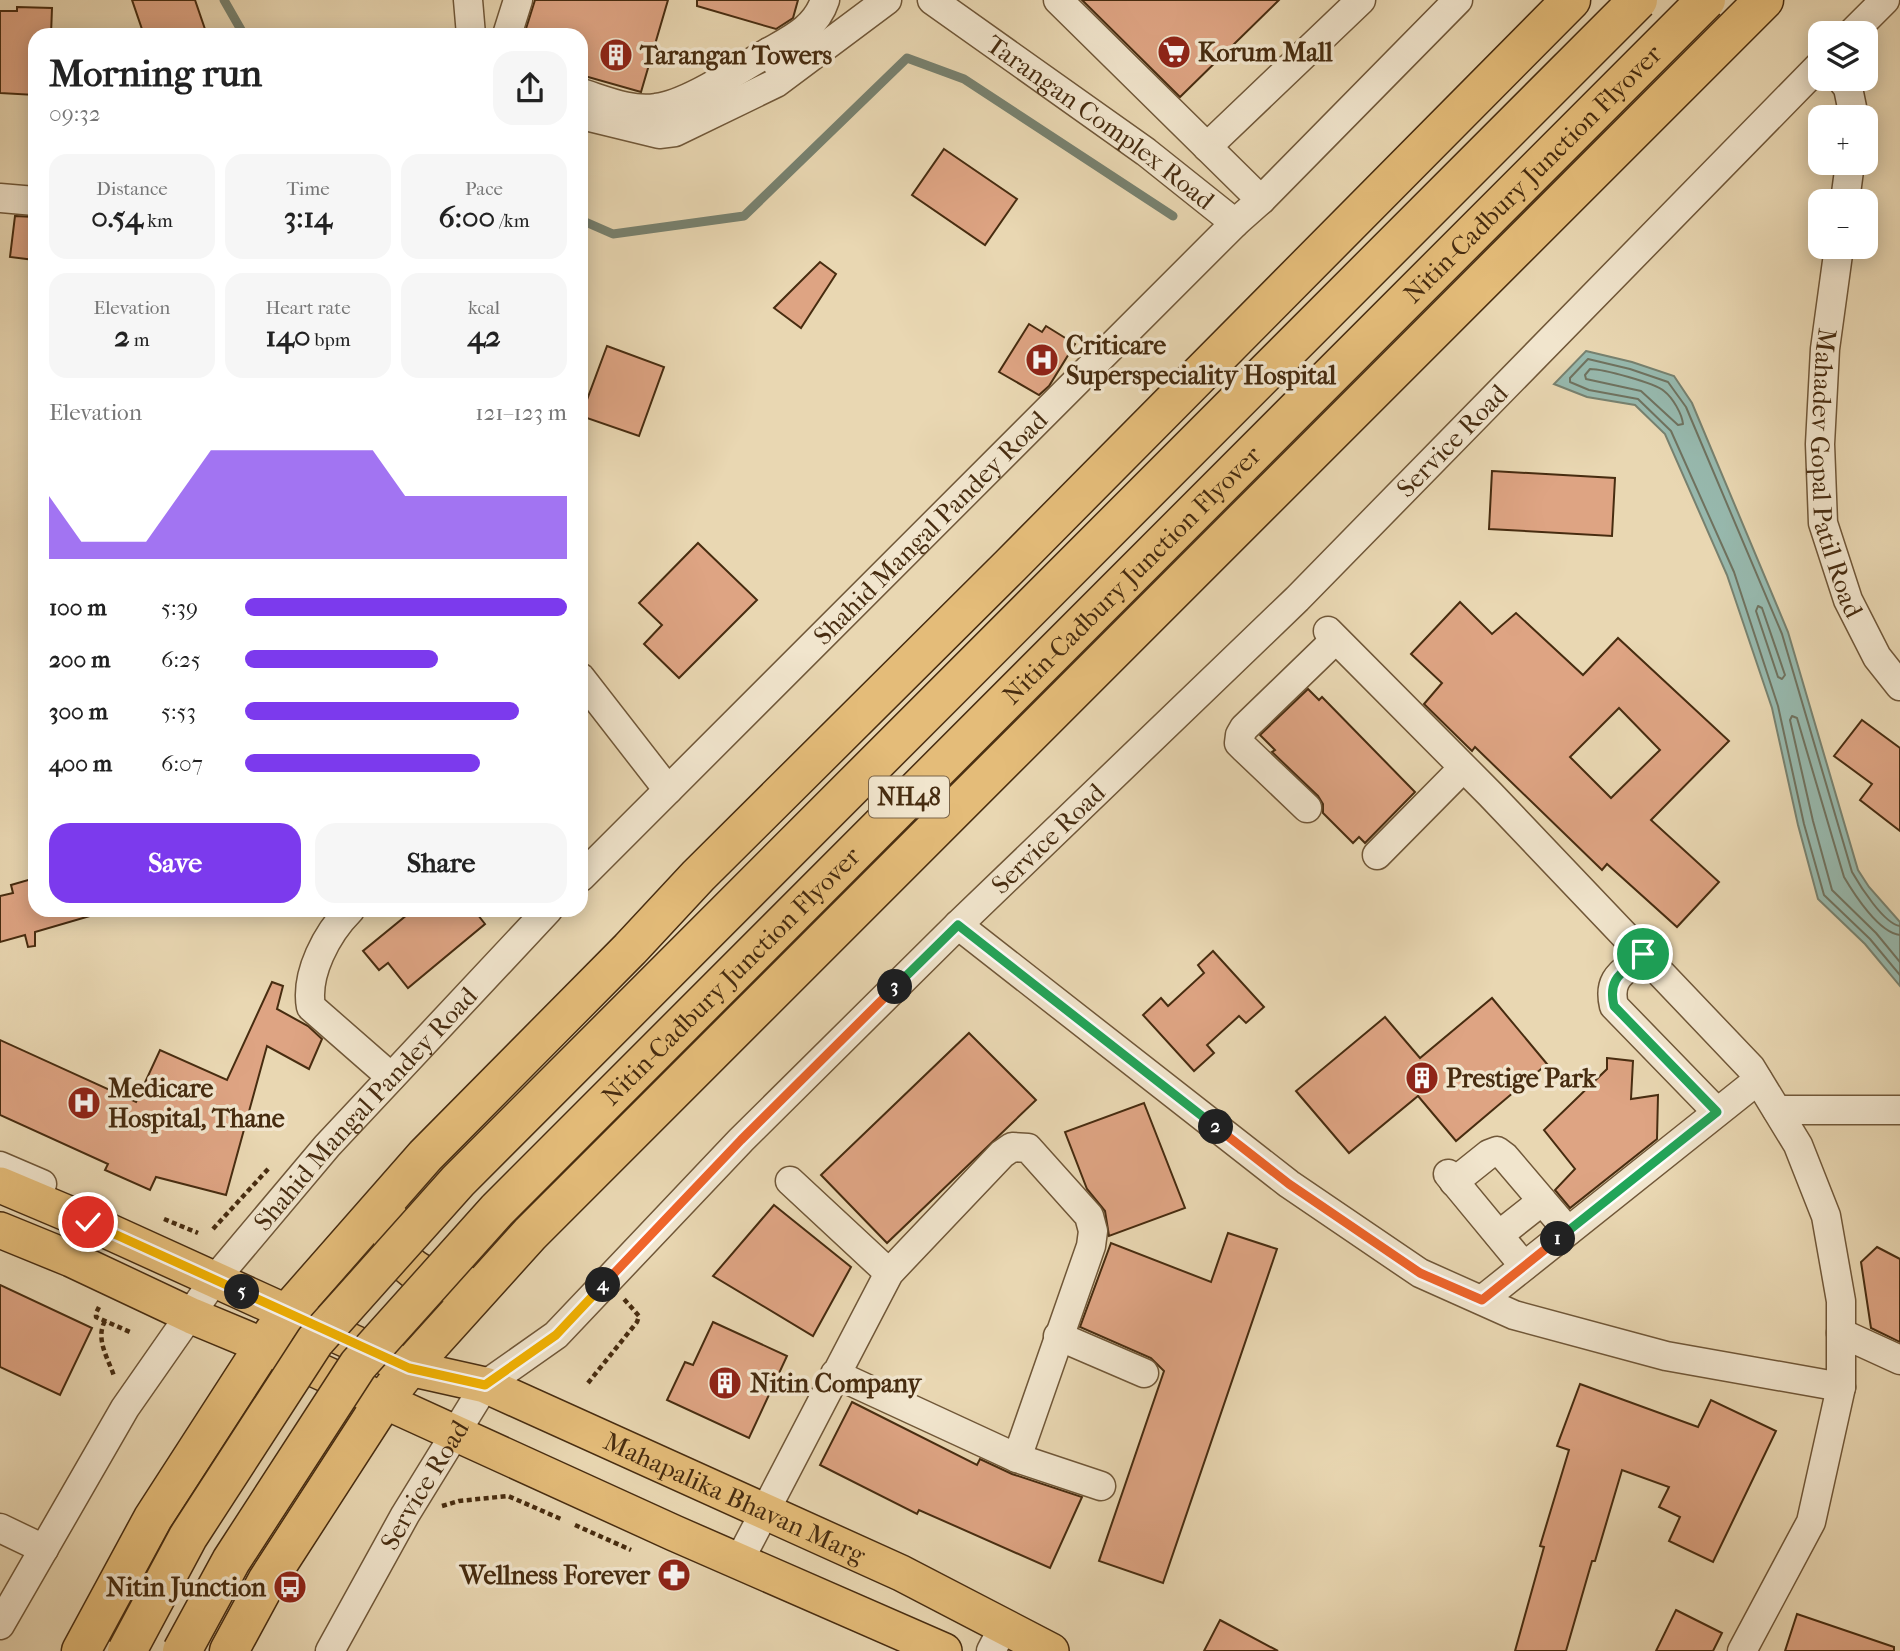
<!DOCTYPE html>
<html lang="en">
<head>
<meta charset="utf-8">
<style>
	body { margin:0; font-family:"IM FELL French Canon",serif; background:#f6f6f6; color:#222; height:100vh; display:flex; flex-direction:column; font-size:26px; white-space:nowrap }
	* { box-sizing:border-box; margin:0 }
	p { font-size:23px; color:#767676 }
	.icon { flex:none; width:38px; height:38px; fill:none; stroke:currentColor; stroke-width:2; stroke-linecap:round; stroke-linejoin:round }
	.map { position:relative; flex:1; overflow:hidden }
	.panel { position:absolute; left:28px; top:28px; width:560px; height:889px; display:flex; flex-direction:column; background:#fff; border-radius:21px; box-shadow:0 4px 18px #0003 }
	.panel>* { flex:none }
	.controls { position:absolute; left:1808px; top:21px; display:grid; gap:14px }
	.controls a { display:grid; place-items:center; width:70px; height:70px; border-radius:14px; background:#fff; box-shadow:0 4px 18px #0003; font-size:35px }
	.pin { position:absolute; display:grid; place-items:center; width:60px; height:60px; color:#fff; margin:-30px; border:4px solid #fff; border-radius:50%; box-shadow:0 2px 7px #0007 }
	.km { position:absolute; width:35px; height:35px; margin:-18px; border-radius:50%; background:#222; color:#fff; font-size:19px; line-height:35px; text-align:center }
	.round { display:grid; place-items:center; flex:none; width:74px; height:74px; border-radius:21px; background:#f6f6f6 }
	.head { display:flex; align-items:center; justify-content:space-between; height:119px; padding:0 21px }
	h1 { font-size:38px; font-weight:700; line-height:52px }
	.stats { display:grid; grid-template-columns:repeat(3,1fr); gap:10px; height:119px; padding:7px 21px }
	.stats div { display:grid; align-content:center; border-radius:18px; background:#f6f6f6; text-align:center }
	.stats b { font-size:30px; font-weight:700 }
	.stats small { font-size:19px; font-weight:400 }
	.stats p { font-size:19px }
	.chart { height:196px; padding:14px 21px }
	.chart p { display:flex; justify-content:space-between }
	.chart svg { width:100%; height:126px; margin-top:7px; fill:#7c3aed; opacity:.7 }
	.button { display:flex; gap:14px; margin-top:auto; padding:14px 21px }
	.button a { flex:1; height:80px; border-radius:21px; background:#7c3aed; color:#fff; font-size:28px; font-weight:700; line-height:80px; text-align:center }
	.button a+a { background:#f6f6f6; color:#222 }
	ul { padding:0 21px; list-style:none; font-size:23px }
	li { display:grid; grid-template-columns:112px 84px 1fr; align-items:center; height:52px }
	li i { height:18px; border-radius:9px; background:#7c3aed }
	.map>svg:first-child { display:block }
	.water { fill:#97b9ae; stroke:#77816f; stroke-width:2 }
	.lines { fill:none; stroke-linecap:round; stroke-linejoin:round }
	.shore { stroke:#6f725f; stroke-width:2 }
	.stream { stroke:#77816f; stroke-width:9 }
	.building { fill:#dea483; stroke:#472c10; stroke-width:2; fill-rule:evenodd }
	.minor-casing { stroke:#705738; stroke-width:31 }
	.major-casing { stroke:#472c10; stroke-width:38 }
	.highway-casing { stroke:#472c10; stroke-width:41 }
	.path { stroke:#472c10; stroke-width:4.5; stroke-dasharray:5 3.5; stroke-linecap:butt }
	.minor { stroke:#f1e5cd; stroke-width:28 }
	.major { stroke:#e4bc79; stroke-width:35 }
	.highway { stroke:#e4bc79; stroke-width:38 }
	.highway-bridge-casing { stroke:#472c10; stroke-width:41; stroke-linecap:butt }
	.highway-bridge { stroke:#e4bc79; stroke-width:38 }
	.split-1-casing { stroke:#fff; stroke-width:14 }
	.split-2-casing { stroke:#fff; stroke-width:14 }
	.split-3-casing { stroke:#fff; stroke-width:14 }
	.split-4-casing { stroke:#fff; stroke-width:14 }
	.split-5-casing { stroke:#fff; stroke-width:14 }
	.split-6-casing { stroke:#fff; stroke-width:14 }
	.split-1 { stroke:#22a559; stroke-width:9 }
	.split-2 { stroke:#f0652b; stroke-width:9 }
	.split-3 { stroke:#22a559; stroke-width:9 }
	.split-4 { stroke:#f0652b; stroke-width:9 }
	.split-5 { stroke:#f5b400; stroke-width:9 }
	.split-6 { stroke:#f5b400; stroke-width:9 }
	.labels { text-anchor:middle; stroke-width:7; stroke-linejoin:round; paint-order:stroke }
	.shield { fill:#f1e5cd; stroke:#7a6449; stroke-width:2 }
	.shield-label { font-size:24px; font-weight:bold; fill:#472c10 }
	.poi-label { font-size:26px; font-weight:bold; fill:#472c10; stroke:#f1e5cd; text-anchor:start }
	.street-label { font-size:26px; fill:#472c10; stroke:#f1e5cd }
</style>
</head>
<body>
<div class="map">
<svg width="1900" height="1651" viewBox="0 0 1900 1651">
	<rect width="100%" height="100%" fill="#e9d7b2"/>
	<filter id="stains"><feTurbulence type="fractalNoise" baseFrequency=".00286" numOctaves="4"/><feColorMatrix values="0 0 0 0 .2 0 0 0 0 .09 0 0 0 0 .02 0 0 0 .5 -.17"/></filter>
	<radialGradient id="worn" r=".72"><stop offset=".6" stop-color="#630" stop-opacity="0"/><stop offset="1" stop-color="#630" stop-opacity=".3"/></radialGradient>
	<!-- water -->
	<polygon class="water" points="1586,351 1632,362 1674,376 1692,403 1788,632 1858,870 1869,887 1900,922 1900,986 1865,944 1818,899 1798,825 1772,708 1727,575 1665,434 1635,405 1587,397 1554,384"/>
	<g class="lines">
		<!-- shore -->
		<g class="shore">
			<path d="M1590,369C1603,369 1655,383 1664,391C1673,398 1682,414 1683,424L1678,425L1641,391L1586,379L1585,375Z"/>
			<polygon points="1758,606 1762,608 1785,675 1782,679 1778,677 1756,611"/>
			<path d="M1900,926C1884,924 1860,886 1852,872L1782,634L1686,407L1668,382L1630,369L1588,359L1570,378V382L1589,390L1638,399L1671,431L1734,572L1778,706L1804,824L1824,895L1870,939L1900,975"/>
			<path d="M1900,935C1879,933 1854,894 1844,877L1797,718L1792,716L1790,720L1813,821L1832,890L1876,933L1900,962"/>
		</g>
		<!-- stream -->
		<g class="stream">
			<polyline points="224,0 244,35"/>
			<polyline points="581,220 613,234 744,216 907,58 964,79 1173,216"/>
		</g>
	</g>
	<!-- building -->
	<g class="building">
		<polygon points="132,0 195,0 207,35 144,35"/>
		<polygon points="535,0 668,0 641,92 581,75 581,35 524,35"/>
		<polygon points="697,0 798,0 793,18 776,29 697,6"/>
		<polygon points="1082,0 1279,0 1180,97"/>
		<polygon points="17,7 52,8 51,35 35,35 35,95 0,93 0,11 17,11"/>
		<polygon points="944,149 1017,199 985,245 912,195"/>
		<polygon points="15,216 35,217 35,260 10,257"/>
		<polygon points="820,262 836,274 801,328 774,308"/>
		<polygon points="1029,324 1042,332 1046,326 1075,344 1049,386 1039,395 999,372"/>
		<polygon points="607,346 664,367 639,436 581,416"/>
		<polygon points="1492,471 1615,478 1612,536 1489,529"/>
		<polygon points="698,543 757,600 679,678 644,644 662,625 639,603"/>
		<path d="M1460,602L1492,634L1516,613L1583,675L1618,638L1729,741L1651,820L1719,882L1677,927L1607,864L1602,870L1475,747L1472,751L1424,704L1442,683L1411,654ZM1619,708L1660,750L1611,798L1570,757Z"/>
		<polygon points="1308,689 1319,700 1322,697 1415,792 1365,843 1359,837 1353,843 1323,813 1323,804 1318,796 1272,752 1275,750 1260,735"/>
		<polygon points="1862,720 1900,748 1900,831 1860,800 1872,784 1834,756"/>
		<polygon points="35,878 35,910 90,910 90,916 35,932 35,946 28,947 25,935 0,942 0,896 13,893 11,885"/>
		<polygon points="413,910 474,910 485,924 408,988 388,963 379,970 363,951"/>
		<polygon points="1213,951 1264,1007 1246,1023 1239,1016 1207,1045 1214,1053 1194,1071 1143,1015 1161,998 1168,1006 1204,973 1198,965"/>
		<polygon points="272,982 283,986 277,1009 308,1026 322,1039 309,1069 267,1046 226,1195 156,1177 150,1190 105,1170 108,1164 0,1115 0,1040 136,1102 160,1050 227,1080"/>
		<polygon points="1492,998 1547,1064 1456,1141 1418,1096 1349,1153 1296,1091 1385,1017 1420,1058"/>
		<polygon points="969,1033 1036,1100 887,1243 821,1175"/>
		<polygon points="1607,1058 1633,1061 1631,1099 1658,1095 1657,1139 1570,1208 1555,1190 1575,1169 1544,1130 1607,1069"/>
		<polygon points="1144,1103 1185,1208 1109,1236 1105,1211 1087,1189 1065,1132"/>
		<polygon points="774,1205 851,1267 813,1336 713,1276"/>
		<polygon points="1228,1233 1277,1249 1163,1583 1099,1561 1164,1371 1151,1358 1080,1327 1111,1243 1211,1282"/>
		<polygon points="1877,1247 1900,1259 1900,1342 1871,1328 1861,1262"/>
		<polygon points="0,1285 92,1328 60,1395 0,1367"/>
		<polygon points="713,1322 787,1356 749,1438 667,1400 685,1362 693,1365"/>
		<polygon points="1580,1384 1698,1427 1711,1400 1776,1431 1713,1562 1669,1541 1680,1517 1659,1507 1669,1487 1622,1470 1595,1561 1592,1561 1566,1651 1515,1651 1544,1547 1540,1546 1569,1450 1557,1446"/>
		<polygon points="852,1402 977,1465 980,1459 1012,1474 1082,1497 1050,1568 919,1510 917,1514 820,1465"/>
		<polygon points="1676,1610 1722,1633 1713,1651 1656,1651"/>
		<polygon points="1797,1614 1894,1647 1894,1651 1785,1651"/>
		<polygon points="1220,1620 1278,1651 1204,1651"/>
	</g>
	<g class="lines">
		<defs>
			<g id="minor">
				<polyline points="468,0 471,35"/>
				<path id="s1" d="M932,0L1146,152L1235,223"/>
				<polyline points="1058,0 1261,200"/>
				<polyline points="1852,33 1885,0"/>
				<polyline points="507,35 518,0"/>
				<path d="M778,65L769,52C792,39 816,28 825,0"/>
				<polyline points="1841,79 1848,88 1854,117"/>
				<path d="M581,93C604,100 631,112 656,108C689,104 739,69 769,52"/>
				<polyline points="581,115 659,134 675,132 776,83 887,0"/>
				<polyline points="1207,147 1361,0"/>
				<polyline points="0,198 35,201"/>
				<polyline points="1845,201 1850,163"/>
				<path id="s2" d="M1839,247L1825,349L1820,444L1823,523L1848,600L1877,657L1900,686"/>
				<polyline points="1328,631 1490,794 1751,1068 1798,1145 1826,1216 1841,1301 1841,1387 1811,1522 1742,1651"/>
				<polyline points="581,678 668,790"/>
				<polyline points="1307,808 1244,748 1239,743 1240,735 1244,728 1335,640"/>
				<polyline points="1377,855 1463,768"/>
				<path id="s3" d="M581,877L1235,223L1261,200L1458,0"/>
				<path d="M350,910C327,933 305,974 311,1007L391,1077"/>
				<polyline points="958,925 1289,1184 1420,1273 1514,1315 1666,1356 1841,1387"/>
				<path d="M1643,955C1624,972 1607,977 1614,1006L1717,1112"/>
				<polyline points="1777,1110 1900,1110"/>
				<polyline points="0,1166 42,1184"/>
				<polyline points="1448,1174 1524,1266"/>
				<polyline points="790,1181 889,1273"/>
				<polyline points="1454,1182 1489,1154 1497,1151 1505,1157 1568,1231"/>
				<polyline points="1499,1235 1542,1201"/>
				<polyline points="1482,1300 1758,1080"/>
				<polyline points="1841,1333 1900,1360"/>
				<polyline points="1058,1336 1144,1373"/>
				<polyline points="1017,1458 1101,1486"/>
				<polyline points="0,1528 44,1549"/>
				<polyline points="739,1561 889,1273 1002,1154 1012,1147 1028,1148 1089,1216 1093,1231 1091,1246 1017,1458 835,1374"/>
				<path id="s4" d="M0,1625L125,1408L215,1279L327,1146L548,910"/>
				<path id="s5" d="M330,1651L405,1515L485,1385L556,1335L741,1140L958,925L1297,599L1820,65"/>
				<polyline points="991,1651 1003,1628"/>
			</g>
			<g id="major">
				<path id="s6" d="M0,1185L88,1222L409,1368L485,1385L901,1573L1051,1651"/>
				<polyline points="0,1230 71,1259 192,1316 264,1346 674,1533 944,1651"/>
			</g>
			<g id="highway">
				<path d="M390,1220C391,1267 425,1281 467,1286"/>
				<polyline points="81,1651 153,1518 264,1346 288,1312 425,1156 630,949 698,876 1011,565 1571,0"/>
				<polyline points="229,1651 267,1581 384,1400 409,1368 530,1234 1764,0"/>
			</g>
		</defs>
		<!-- minor casing -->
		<use href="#minor" class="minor-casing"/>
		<!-- major casing -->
		<use href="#major" class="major-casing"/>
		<!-- highway casing -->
		<use href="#highway" class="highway-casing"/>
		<!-- path -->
		<g class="path">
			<polyline points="164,1219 198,1233"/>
			<polyline points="213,1229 269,1168"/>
			<polyline points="99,1307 96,1313 96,1317 130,1332"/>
			<path d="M105,1321C95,1339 108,1358 114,1376"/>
			<polyline points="588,1383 637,1322 639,1316 624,1299"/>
			<polyline points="442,1506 459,1501 508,1496 561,1519"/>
			<polyline points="575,1525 631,1550"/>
		</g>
		<!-- minor -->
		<use href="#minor" class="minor"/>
		<!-- major -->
		<use href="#major" class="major"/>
		<!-- highway -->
		<use href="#highway" class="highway"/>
		<defs>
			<g id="highway-bridge">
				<polyline points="127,1651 188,1537 315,1341 458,1181 1638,0"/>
				<path id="s7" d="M182,1651L231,1561L358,1365L497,1210L1706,0"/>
			</g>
		</defs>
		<!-- highway-bridge casing -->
		<use href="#highway-bridge" class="highway-bridge-casing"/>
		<!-- highway-bridge -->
		<use href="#highway-bridge" class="highway-bridge"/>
	</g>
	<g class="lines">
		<defs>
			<path id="split-1" d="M1558,1239L1717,1112L1614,1006C1607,977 1624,972 1643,954"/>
			<polyline id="split-2" points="1216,1127 1289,1184 1420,1273 1482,1300 1558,1239"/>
			<polyline id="split-3" points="895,987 958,925 1216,1127"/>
			<polyline id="split-4" points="603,1285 741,1140 895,987"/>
			<polyline id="split-5" points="242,1292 409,1368 485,1385 556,1335 603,1285"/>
			<polyline id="split-6" points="88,1222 242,1292"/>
		</defs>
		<!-- split-1 casing -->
		<use href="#split-1" class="split-1-casing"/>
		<!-- split-2 casing -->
		<use href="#split-2" class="split-2-casing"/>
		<!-- split-3 casing -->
		<use href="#split-3" class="split-3-casing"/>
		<!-- split-4 casing -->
		<use href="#split-4" class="split-4-casing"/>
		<!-- split-5 casing -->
		<use href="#split-5" class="split-5-casing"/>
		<!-- split-6 casing -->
		<use href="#split-6" class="split-6-casing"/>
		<!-- split-1 -->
		<use href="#split-1" class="split-1"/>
		<!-- split-2 -->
		<use href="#split-2" class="split-2"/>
		<!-- split-3 -->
		<use href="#split-3" class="split-3"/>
		<!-- split-4 -->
		<use href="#split-4" class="split-4"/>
		<!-- split-5 -->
		<use href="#split-5" class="split-5"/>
		<!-- split-6 -->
		<use href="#split-6" class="split-6"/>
	</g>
	<!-- icons -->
	<defs>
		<symbol id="supermarket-disc" viewBox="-11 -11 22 22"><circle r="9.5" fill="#8f2418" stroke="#f1e5cd"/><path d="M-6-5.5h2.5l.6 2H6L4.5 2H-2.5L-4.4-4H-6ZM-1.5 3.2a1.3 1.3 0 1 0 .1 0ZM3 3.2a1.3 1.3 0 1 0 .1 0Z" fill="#fff"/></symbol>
		<symbol id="building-disc" viewBox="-11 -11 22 22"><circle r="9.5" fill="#8f2418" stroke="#f1e5cd"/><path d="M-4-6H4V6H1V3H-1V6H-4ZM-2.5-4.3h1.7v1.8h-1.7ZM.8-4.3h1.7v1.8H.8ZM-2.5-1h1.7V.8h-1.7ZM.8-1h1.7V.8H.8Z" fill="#fff"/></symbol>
		<symbol id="hospital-disc" viewBox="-11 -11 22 22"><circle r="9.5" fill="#8f2418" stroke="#f1e5cd"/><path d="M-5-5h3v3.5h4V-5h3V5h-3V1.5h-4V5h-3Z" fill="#fff"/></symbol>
		<symbol id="pharmacy-disc" viewBox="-11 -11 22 22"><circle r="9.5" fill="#8f2418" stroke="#f1e5cd"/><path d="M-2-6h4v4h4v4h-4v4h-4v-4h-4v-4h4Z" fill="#fff"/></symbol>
		<symbol id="bus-disc" viewBox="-11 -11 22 22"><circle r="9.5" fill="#8f2418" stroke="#f1e5cd"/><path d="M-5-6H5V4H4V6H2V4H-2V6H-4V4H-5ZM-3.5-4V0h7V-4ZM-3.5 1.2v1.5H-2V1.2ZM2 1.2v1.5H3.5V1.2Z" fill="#fff"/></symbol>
	</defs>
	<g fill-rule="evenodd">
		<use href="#supermarket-disc" x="1155" y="33" width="38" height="38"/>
		<use href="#building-disc" x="597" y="36" width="38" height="38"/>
		<use href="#hospital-disc" x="1023" y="341" width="38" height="38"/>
		<use href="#building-disc" x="1403" y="1059" width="38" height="38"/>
		<use href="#hospital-disc" x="65" y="1084" width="38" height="38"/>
		<use href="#building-disc" x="706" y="1364" width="38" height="38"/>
		<use href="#pharmacy-disc" x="655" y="1556" width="38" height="38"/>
		<use href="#bus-disc" x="271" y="1568" width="38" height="38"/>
	</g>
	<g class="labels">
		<!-- shield labels -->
		<rect class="shield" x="869" y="776.5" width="80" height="41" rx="5"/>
		<g class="shield-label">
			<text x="909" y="805">NH48</text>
		</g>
		<!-- poi labels -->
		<g class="poi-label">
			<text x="1198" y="61">Korum Mall</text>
			<text x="640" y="64">Tarangan Towers</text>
			<text x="1066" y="354">Criticare<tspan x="1066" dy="30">Superspeciality Hospital</tspan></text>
			<text x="1446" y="1087">Prestige Park</text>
			<text x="108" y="1097">Medicare<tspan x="108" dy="30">Hospital, Thane</tspan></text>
			<text x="750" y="1392">Nitin Company</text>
			<text x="650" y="1584" text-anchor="end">Wellness Forever</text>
			<text x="266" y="1596" text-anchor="end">Nitin Junction</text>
		</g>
		<!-- street labels -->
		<g class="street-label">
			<text dy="9" stroke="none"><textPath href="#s1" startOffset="208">Tarangan Complex Road</textPath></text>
			<text dy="9" stroke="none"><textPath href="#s7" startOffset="2009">Nitin-Cadbury Junction Flyover</textPath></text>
			<text dy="9" stroke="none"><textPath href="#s5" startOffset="1661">Service Road</textPath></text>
			<text dy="9" stroke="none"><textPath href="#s2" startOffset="229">Mahadev Gopal Patil Road</textPath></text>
			<text dy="9" stroke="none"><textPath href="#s3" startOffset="494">Shahid Mangal Pandey Road</textPath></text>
			<text dy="9" stroke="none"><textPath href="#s7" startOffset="1442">Nitin-Cadbury Junction Flyover</textPath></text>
			<text dy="9" stroke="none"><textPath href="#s5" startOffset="1094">Service Road</textPath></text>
			<text dy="9" stroke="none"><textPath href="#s7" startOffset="875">Nitin-Cadbury Junction Flyover</textPath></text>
			<text dy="9" stroke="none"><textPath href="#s4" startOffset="635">Shahid Mangal Pandey Road</textPath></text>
			<text dy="9" stroke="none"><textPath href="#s5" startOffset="191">Service Road</textPath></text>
			<text dy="9" stroke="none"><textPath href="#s6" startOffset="800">Mahapalika Bhavan Marg</textPath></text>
		</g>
	</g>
	<rect width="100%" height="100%" filter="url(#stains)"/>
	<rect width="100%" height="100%" fill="url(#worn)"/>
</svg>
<div class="controls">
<a><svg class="icon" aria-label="layers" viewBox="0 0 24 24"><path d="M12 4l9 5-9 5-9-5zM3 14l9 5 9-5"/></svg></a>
<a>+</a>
<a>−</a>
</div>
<div class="pin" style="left:1643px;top:954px;background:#1e9e55"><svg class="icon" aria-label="arrive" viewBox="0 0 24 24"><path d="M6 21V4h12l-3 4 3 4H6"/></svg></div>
<div class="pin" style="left:88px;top:1222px;background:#d93025"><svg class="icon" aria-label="check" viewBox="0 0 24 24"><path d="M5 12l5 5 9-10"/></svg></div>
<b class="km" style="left:1558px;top:1239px">1</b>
<b class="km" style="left:1216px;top:1127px">2</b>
<b class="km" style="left:895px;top:987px">3</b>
<b class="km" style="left:603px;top:1285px">4</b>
<b class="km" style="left:242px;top:1292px">5</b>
<section class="panel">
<div class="head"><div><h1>Morning run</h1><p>09:32</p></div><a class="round"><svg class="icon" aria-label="share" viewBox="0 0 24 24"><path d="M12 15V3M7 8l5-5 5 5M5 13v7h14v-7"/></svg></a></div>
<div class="stats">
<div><p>Distance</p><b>0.54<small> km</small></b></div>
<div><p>Time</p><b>3:14</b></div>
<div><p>Pace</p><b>6:00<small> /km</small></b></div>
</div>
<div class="stats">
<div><p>Elevation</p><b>2<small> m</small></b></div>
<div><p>Heart rate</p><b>140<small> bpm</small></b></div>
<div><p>kcal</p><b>42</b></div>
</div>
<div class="chart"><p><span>Elevation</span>121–123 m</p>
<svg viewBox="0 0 160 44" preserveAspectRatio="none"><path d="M0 44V22L10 38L20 38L30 38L40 22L50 6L60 6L70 6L80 6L90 6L100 6L110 22L120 22L130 22L140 22L150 22L160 22V44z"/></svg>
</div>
<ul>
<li><b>100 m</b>5:39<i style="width:100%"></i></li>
<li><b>200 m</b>6:25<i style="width:60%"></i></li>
<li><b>300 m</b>5:53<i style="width:85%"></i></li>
<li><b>400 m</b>6:07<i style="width:73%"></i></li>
</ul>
<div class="button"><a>Save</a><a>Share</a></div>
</section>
</div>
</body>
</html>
